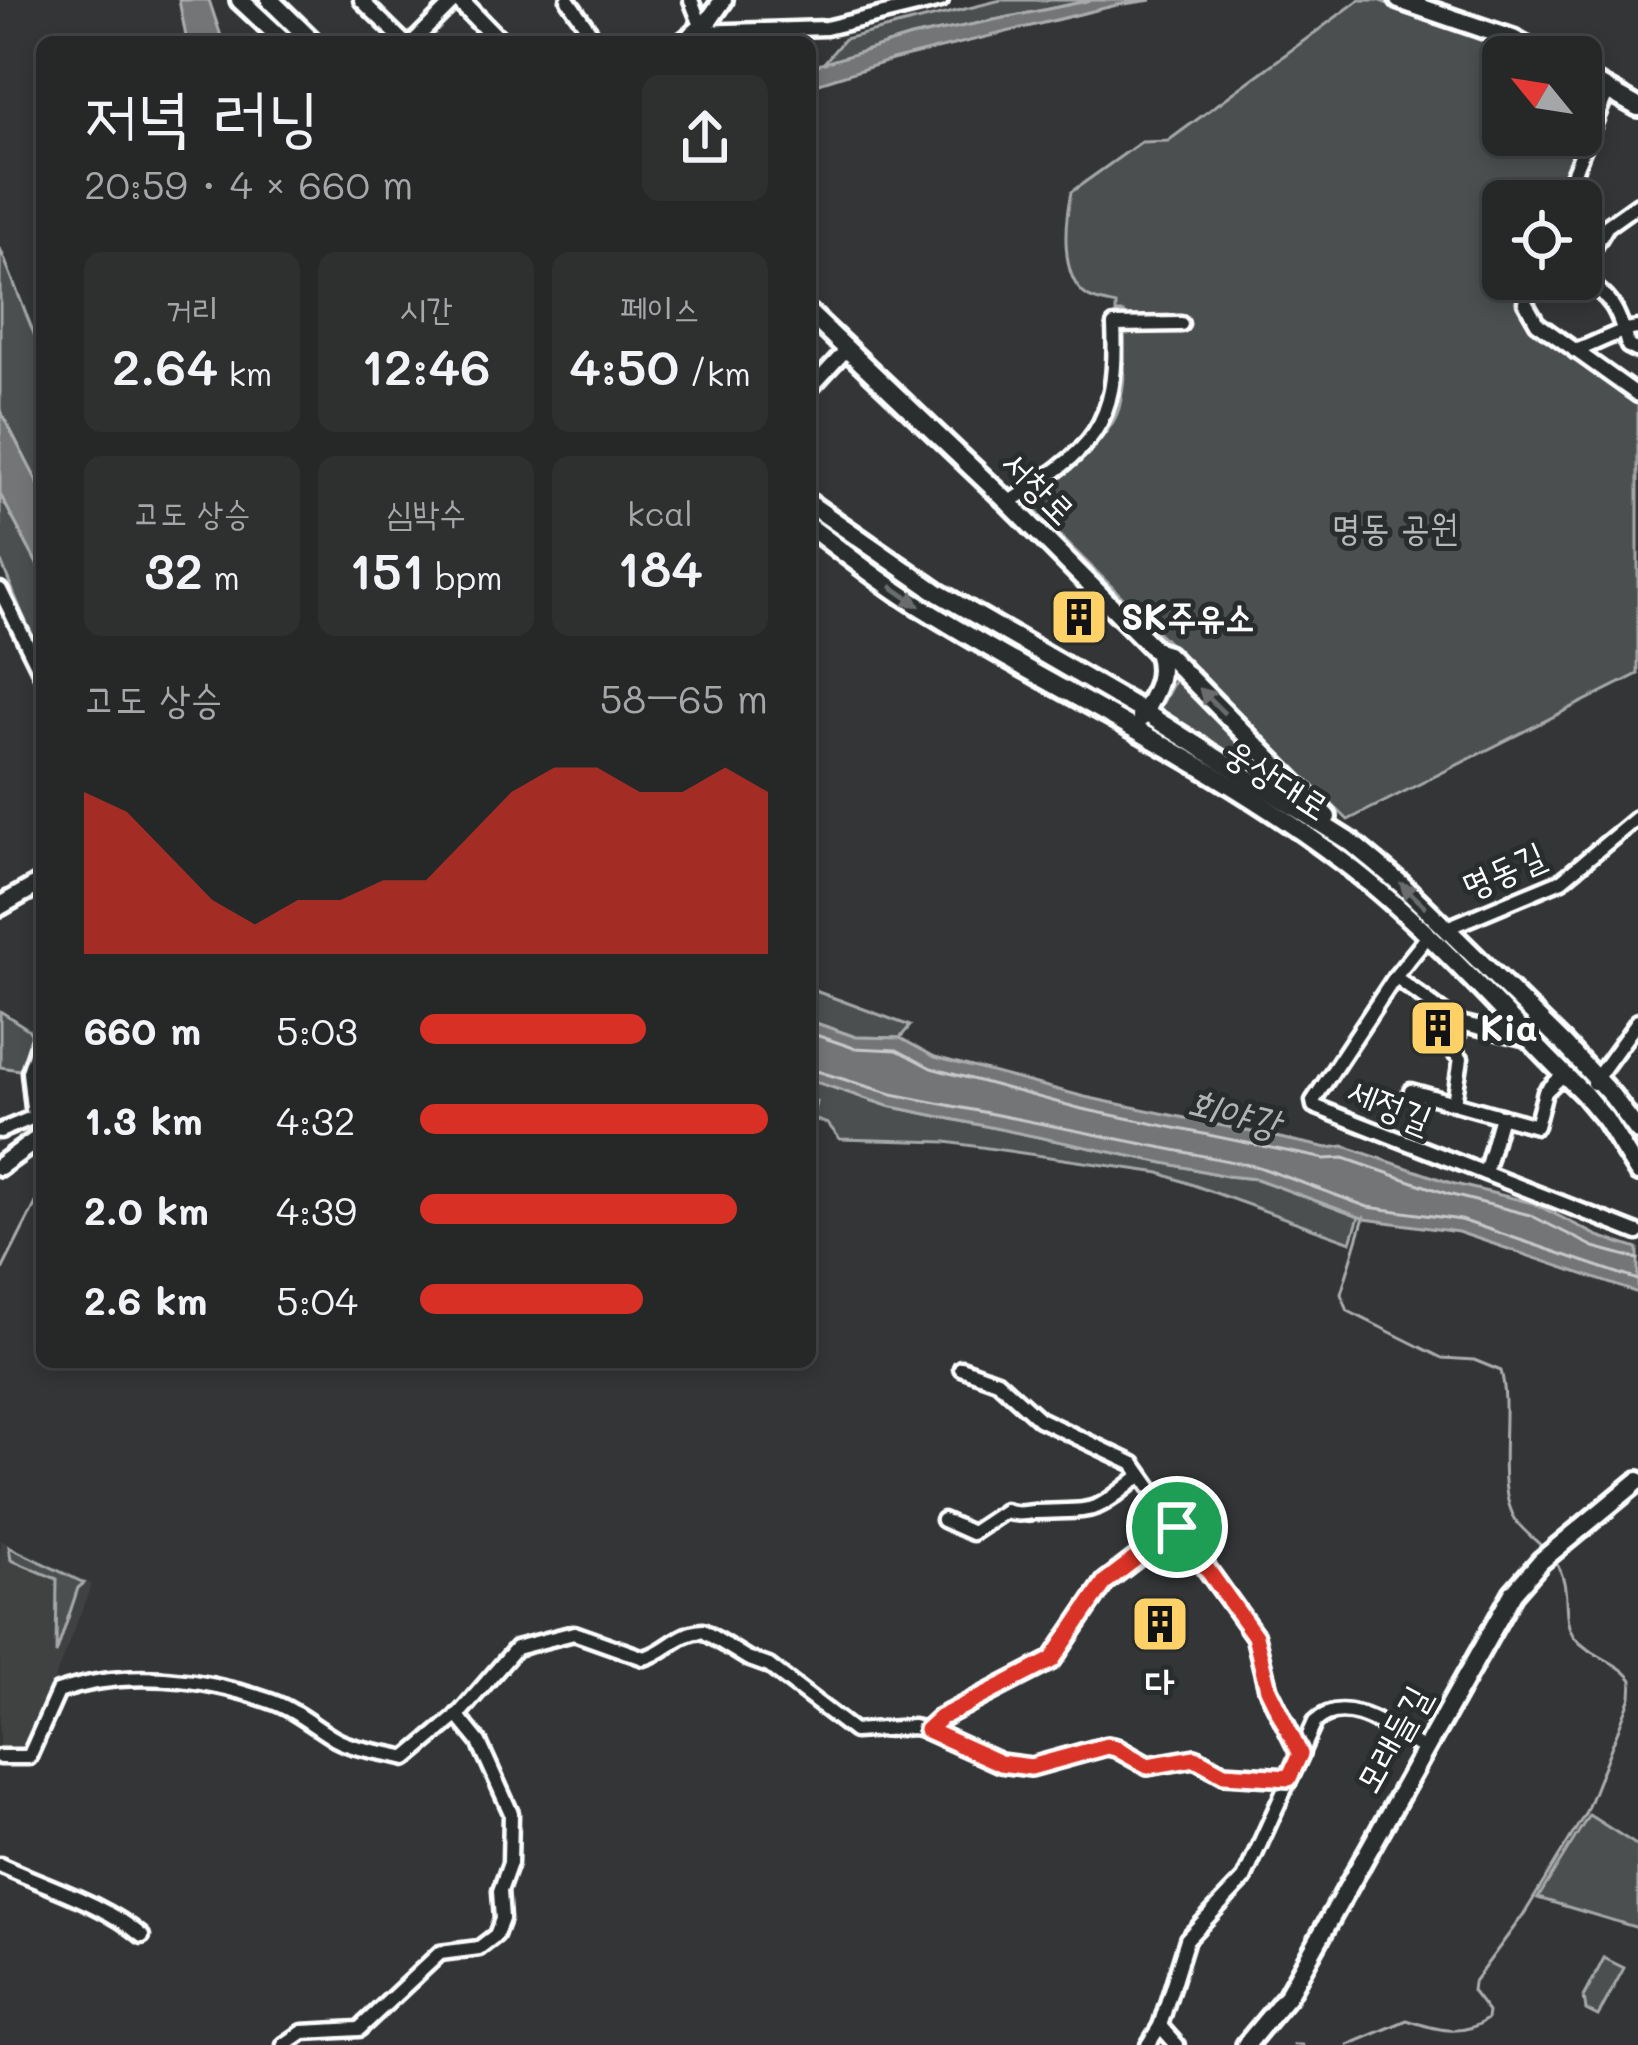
<!DOCTYPE html>
<html lang="ko">
<head>
<meta charset="utf-8">
<style>
	body { margin:0; font-family:Mali,"Poor Story",sans-serif; background:#2e3030; color:#f1f3f6; height:100vh; display:flex; flex-direction:column; font-size:45px; white-space:nowrap }
	* { box-sizing:border-box; margin:0 }
	p { font-size:39px; color:#a4a6a8 }
	.icon { flex:none; width:66px; height:66px; fill:none; stroke:currentColor; stroke-width:2; stroke-linecap:round; stroke-linejoin:round }
	.map { position:relative; flex:1; overflow:hidden }
	.details { position:absolute; left:36px; top:36px; width:780px; height:1332px; display:flex; flex-direction:column; background:#262828; border-radius:18px; box-shadow:0 6px 18px #0003,0 0 0 3px #424445 }
	.details>* { flex:none }
	.needle { width:78px; rotate:300deg }
	.fabs { position:absolute; left:1482px; top:36px; display:grid; gap:24px }
	.fabs a { display:grid; place-items:center; width:120px; height:120px; border-radius:18px; background:#262828; box-shadow:0 6px 18px #0003,0 0 0 3px #424445; font-size:60px }
	.pin { position:absolute; display:grid; place-items:center; width:102px; height:102px; color:#fff; margin:-51px; border:6px solid #fff; border-radius:50%; box-shadow:0 3px 12px #0007 }
	.round { display:grid; place-items:center; flex:none; width:126px; height:126px; border-radius:18px; background:#2e3030 }
	.overview { display:flex; align-items:center; justify-content:space-between; height:204px; padding:0 48px }
	h1 { font-size:66px; font-weight:600; line-height:90px }
	.figures { display:grid; grid-template-columns:repeat(3,1fr); gap:18px; height:204px; padding:12px 48px }
	.figures div { display:grid; align-content:center; border-radius:18px; background:#2e3030; text-align:center }
	.figures b { font-size:51px; font-weight:600 }
	.figures small { font-size:33px; font-weight:400 }
	.figures p { font-size:33px }
	.chart { height:336px; padding:24px 48px }
	.chart p { display:flex; justify-content:space-between }
	.chart svg { width:100%; height:216px; margin-top:12px; fill:#d93025; opacity:.7 }
	ul { padding:0 48px; list-style:none; font-size:39px }
	li { display:grid; grid-template-columns:192px 144px 1fr; align-items:center; height:90px }
	li i { height:30px; border-radius:15px; background:#d93025 }
	.map>svg:first-child { display:block }
	.built { fill:#404243 }
	.green { fill:#4c4f50; stroke:#a6a7a8; stroke-width:3 }
	.water { fill:#737576; stroke:#abacad; stroke-width:3 }
	.lines { fill:none; stroke-linecap:round; stroke-linejoin:round }
	.shore { stroke:#c7c8c8; stroke-width:3 }
	.stream { stroke:#abacad; stroke-width:3 }
	.street-casing { stroke:#fff; stroke-width:21 }
	.secondary-casing { stroke:#fff; stroke-width:26 }
	.street { stroke:#2a2d2e; stroke-width:12 }
	.secondary { stroke:#2a2d2e; stroke-width:16 }
	.oneway { fill:#6a6c6d }
	.route-casing { stroke:#fff; stroke-width:24 }
	.route { stroke:#d93025; stroke-width:15 }
	.labels { text-anchor:middle; stroke-width:10; stroke-linejoin:round; paint-order:stroke }
	.street-label { font-size:36px; fill:#fff; stroke:#2a2d2e }
	.park-label { font-size:36px; fill:#b7b9b9; stroke:#2a2d2e }
	.poi-label { font-size:36px; font-weight:bold; fill:#fff; stroke:#2a2d2e; text-anchor:start }
	.water-label { font-size:39px; font-style:italic; fill:#b2b3b4; stroke:#2a2d2e }
</style>
</head>
<body>
<div class="map">
<svg width="1638" height="2045" viewBox="0 0 1638 2045">
	<rect width="100%" height="100%" fill="#333536"/>
	<filter id="ink" filterUnits="userSpaceOnUse"><feTurbulence type="fractalNoise" baseFrequency=".00833" numOctaves="2"/><feDisplacementMap in="SourceGraphic" scale="24" xChannelSelector="R" yChannelSelector="G"/><feConvolveMatrix kernelMatrix="1 2 1 2 8 2 1 2 1" color-interpolation-filters="sRGB"/></filter>
	<g filter="url(#ink)">
		<!-- built -->
		<polygon class="built" points="0,1540 92,1584 27,1749 0,1749"/>
		<!-- green -->
		<g class="green">
			<polygon points="1001,0 1092,0 911,37 823,64 844,39"/>
			<path d="M1359,0H1378L1524,57H1503V135H1581V85L1594,91L1597,100L1555,201H1503V279H1523L1520,310L1536,332L1638,403V674L1348,820L1027,503C1055,482 1109,443 1119,408C1127,378 1124,345 1124,313H1116V305C1108,303 1094,301 1087,296C1059,277 1065,220 1071,192L1141,142L1168,141Z"/>
			<polygon points="0,248 42,354 42,491 0,410"/>
			<polygon points="0,494 42,573 42,662 0,559"/>
			<polygon points="1178,674 1287,786 1285,788 1158,712"/>
			<polygon points="810,989 910,1026 900,1038 856,1037 810,1021"/>
			<polygon points="0,1011 28,1029 35,1040 26,1071 0,1067"/>
			<polygon points="810,1080 888,1106 1227,1176 1257,1179 1359,1217 1351,1242 1160,1173 946,1142 840,1139 828,1124 813,1119 817,1102 810,1099"/>
			<polygon points="9,1547 84,1583 78,1588 56,1654 57,1579 11,1560"/>
			<polygon points="1589,1815 1638,1846 1638,1928 1538,1898"/>
			<polygon points="1604,1958 1624,1968 1598,2016 1586,2010 1584,1997"/>
		</g>
		<!-- water -->
		<g class="water">
			<polygon points="179,0 209,0 223,42 187,42"/>
			<polygon points="1092,0 1152,0 1117,5 892,60 810,86 810,69 814,66 911,37"/>
			<polygon points="0,410 42,491 42,573 0,494"/>
			<polygon points="810,1021 856,1037 900,1038 935,1057 1085,1097 1328,1148 1344,1146 1451,1183 1533,1203 1598,1236 1638,1249 1638,1293 1458,1232 1365,1219 1257,1179 1227,1176 888,1106 810,1080"/>
		</g>
		<g class="lines">
			<!-- shore -->
			<g class="shore">
				<polyline points="810,1033 854,1048 897,1050 931,1068 1082,1109 1325,1159 1344,1158 1448,1194 1530,1215 1594,1247 1638,1259"/>
				<polyline points="810,1069 892,1094 1259,1167 1368,1207 1461,1220 1638,1280"/>
			</g>
			<!-- stream -->
			<g class="stream">
				<path d="M1364,1217L1341,1294L1348,1311L1442,1358L1474,1360L1501,1371C1513,1412 1492,1489 1518,1523C1525,1533 1537,1540 1545,1550"/>
				<polyline points="0,1274 42,1191"/>
				<polyline points="1294,2045 1302,2045"/>
				<path d="M1348,2045L1407,2020C1434,2029 1463,2038 1487,2019L1488,2012L1472,1991L1473,1983L1526,1911L1585,1814L1631,1697L1632,1680C1617,1660 1590,1656 1575,1638C1559,1618 1574,1587 1555,1562"/>
			</g>
			<defs>
				<g id="street">
					<polyline points="361,0 404,42"/>
					<polyline points="568,0 597,42"/>
					<polyline points="691,0 702,28"/>
					<polyline points="698,32 826,28 941,0"/>
					<polyline points="413,42 455,0"/>
					<polyline points="1562,201 1608,90"/>
					<polyline points="1581,269 1607,226 1638,204"/>
					<polyline points="1530,279 1525,302 1537,323 1638,395"/>
					<path d="M1580,279C1612,295 1619,312 1628,346L1638,351"/>
					<path d="M1575,351C1596,344 1617,330 1638,328"/>
					<polyline points="810,389 848,348"/>
					<path d="M1009,503C1091,448 1119,430 1114,325L1181,324"/>
					<polyline points="0,590 42,675"/>
					<polyline points="1447,928 1562,880 1638,817"/>
					<polyline points="1428,936 1395,977 1313,1101 1314,1106 1638,1233"/>
					<polyline points="1395,977 1456,1022 1527,1039"/>
					<polyline points="1593,1083 1638,1021"/>
					<polyline points="1411,1091 1536,1126 1545,1092 1564,1074"/>
					<polyline points="1454,1103 1461,1058 1455,1053 1460,1023"/>
					<polyline points="0,1131 34,1117 29,1072 42,1033"/>
					<polyline points="1485,1173 1501,1116"/>
					<polyline points="961,1368 997,1381 1039,1419 1134,1464 1255,1637 1268,1689 1300,1754"/>
					<path d="M943,1520L972,1533L1005,1511C1017,1515 1022,1513 1034,1512C1097,1509 1090,1517 1141,1475"/>
					<polyline points="927,1730 1000,1763 1031,1767 1107,1746 1116,1747 1148,1766 1195,1758 1224,1774 1289,1778"/>
					<path d="M0,1757H29L58,1692C125,1668 204,1678 270,1701C294,1709 313,1726 335,1739C355,1750 385,1752 407,1758L458,1715L516,1648L574,1633L644,1658C667,1652 678,1632 703,1631L747,1658L769,1666L854,1731L913,1727L927,1730L940,1719L1053,1659L1105,1582L1177,1527"/>
					<path d="M0,1865C47,1887 103,1903 142,1936"/>
					<polyline points="1160,2026 1177,2045"/>
					<polyline points="284,2045 303,2032 359,2029 440,1953 479,1948 496,1935 502,1919 500,1891 510,1863 511,1813 479,1742 457,1715"/>
					<path d="M1148,2045L1160,2026L1187,1939L1244,1879L1315,1722C1346,1692 1393,1732 1424,1749"/>
				</g>
				<g id="secondary">
					<polyline points="240,0 285,42"/>
					<polyline points="270,0 313,42"/>
					<polyline points="459,0 500,42"/>
					<polyline points="1399,0 1513,39 1547,57"/>
					<polyline points="684,42 707,23 723,0"/>
					<polyline points="1581,75 1638,107"/>
					<path d="M810,314L1009,503L1157,652C1166,678 1153,695 1141,718"/>
					<polyline points="810,504 938,593 1144,712 1353,844 1401,884 1564,1044 1612,1096 1638,1131"/>
					<path d="M810,527C849,556 887,587 929,612C1065,696 1214,763 1342,861C1431,928 1504,1016 1584,1094L1605,1119L1638,1172"/>
					<polyline points="1157,652 1167,655 1327,817"/>
					<polyline points="0,906 42,882"/>
					<polyline points="0,1166 42,1136"/>
					<polyline points="1246,2045 1287,1996 1513,1593 1541,1561 1638,1481"/>
				</g>
			</defs>
			<!-- street casing -->
			<use href="#street" class="street-casing"/>
			<!-- secondary casing -->
			<use href="#secondary" class="secondary-casing"/>
			<!-- street -->
			<use href="#street" class="street"/>
			<!-- secondary -->
			<use href="#secondary" class="secondary"/>
		</g>
		<!-- one-way arrows -->
		<defs><path id="oneway-solid" d="M-6-.8H1V-3.2L6.5 0L1 3.2V.8H-6Z" transform="scale(3)"/></defs>
		<g class="oneway">
			<use href="#oneway-solid" transform="translate(905 596) rotate(35)"/>
			<use href="#oneway-solid" transform="translate(1212 701) rotate(-135)"/>
			<use href="#oneway-solid" transform="translate(1413 895) rotate(-136)"/>
		</g>
	</g>
	<g class="lines" filter="url(#ink)">
		<defs>
			<polygon id="route" points="1177,1527 1255,1636 1268,1689 1300,1754 1289,1778 1224,1774 1195,1758 1148,1766 1116,1748 1107,1746 1031,1767 1000,1763 927,1730 940,1718 1052,1660 1105,1582"/>
		</defs>
		<!-- route casing -->
		<use href="#route" class="route-casing"/>
		<!-- route -->
		<use href="#route" class="route"/>
	</g>
	<!-- icons -->
	<defs>
		<symbol id="building-square" viewBox="-11 -11 22 22"><rect x="-9" y="-9" width="18" height="18" rx="4" fill="#ffd166" stroke="#2a2d2e"/><path d="M-4-6H4V6H1V3H-1V6H-4ZM-2.5-4.3h1.7v1.8h-1.7ZM.8-4.3h1.7v1.8H.8ZM-2.5-1h1.7V.8h-1.7ZM.8-1h1.7V.8H.8Z" fill="#111"/></symbol>
	</defs>
	<g fill-rule="evenodd">
		<use href="#building-square" x="1046" y="584" width="66" height="66"/>
		<use href="#building-square" x="1405" y="995" width="66" height="66"/>
		<use href="#building-square" x="1127" y="1591" width="66" height="66"/>
	</g>
	<g class="labels">
		<!-- street labels -->
		<g class="street-label">
			<text transform="translate(1039 487) rotate(45)" y="13">서창로</text>
			<text transform="translate(1277 779) rotate(33)" y="13">웅상대로</text>
			<text transform="translate(1503 870) rotate(-24)" y="13">명동길</text>
			<text transform="translate(1390 1105) rotate(22)" y="13">세정길</text>
			<text transform="translate(1392 1739) rotate(-61)" y="13">모래들길</text>
		</g>
		<!-- park labels -->
		<g class="park-label">
			<text x="1395" y="540">명동 공원</text>
		</g>
		<!-- poi labels -->
		<g class="poi-label">
			<text x="1121" y="630">SK주유소</text>
			<text x="1480" y="1041">Kia</text>
			<text x="1160" y="1695" text-anchor="middle">다</text>
		</g>
		<!-- water labels -->
		<g class="water-label">
			<text transform="translate(1234 1113) rotate(14)" y="14">회야강</text>
		</g>
	</g>
</svg>
<div class="fabs">
<a><svg class="needle" viewBox="-14 -14 28 28"><path d="M0-13l5 13h-10z" fill="#e53935"/><path d="M0 13l5-13h-10z" fill="#a4a6a8"/></svg></a>
<a><svg class="icon" aria-label="locate" viewBox="0 0 24 24"><circle cx="12" cy="12" r="6"/><path d="M12 2v4M12 18v4M2 12h4M18 12h4"/></svg></a>
</div>
<div class="pin" style="left:1177px;top:1527px;background:#1e9e55"><svg class="icon" aria-label="arrive" viewBox="0 0 24 24"><path d="M6 21V4h12l-3 4 3 4H6"/></svg></div>
<section class="details">
<div class="overview"><div><h1>저녁 러닝</h1><p>20:59 · 4 × 660 m</p></div><a class="round"><svg class="icon" aria-label="share" viewBox="0 0 24 24"><path d="M12 15V3M7 8l5-5 5 5M5 13v7h14v-7"/></svg></a></div>
<div class="figures">
<div><p>거리</p><b>2.64<small> km</small></b></div>
<div><p>시간</p><b>12:46</b></div>
<div><p>페이스</p><b>4:50<small> /km</small></b></div>
</div>
<div class="figures">
<div><p>고도 상승</p><b>32<small> m</small></b></div>
<div><p>심박수</p><b>151<small> bpm</small></b></div>
<div><p>kcal</p><b>184</b></div>
</div>
<div class="chart"><p><span>고도 상승</span>58–65 m</p>
<svg viewBox="0 0 160 44" preserveAspectRatio="none"><path d="M0 44V11L10 15L20 24L30 33L40 38L50 33L60 33L70 29L80 29L90 20L100 11L110 6L120 6L130 11L140 11L150 6L160 11V44z"/></svg>
</div>
<ul>
<li><b>660 m</b>5:03<i style="width:65%"></i></li>
<li><b>1.3 km</b>4:32<i style="width:100%"></i></li>
<li><b>2.0 km</b>4:39<i style="width:91%"></i></li>
<li><b>2.6 km</b>5:04<i style="width:64%"></i></li>
</ul>
</section>
</div>
</body>
</html>
